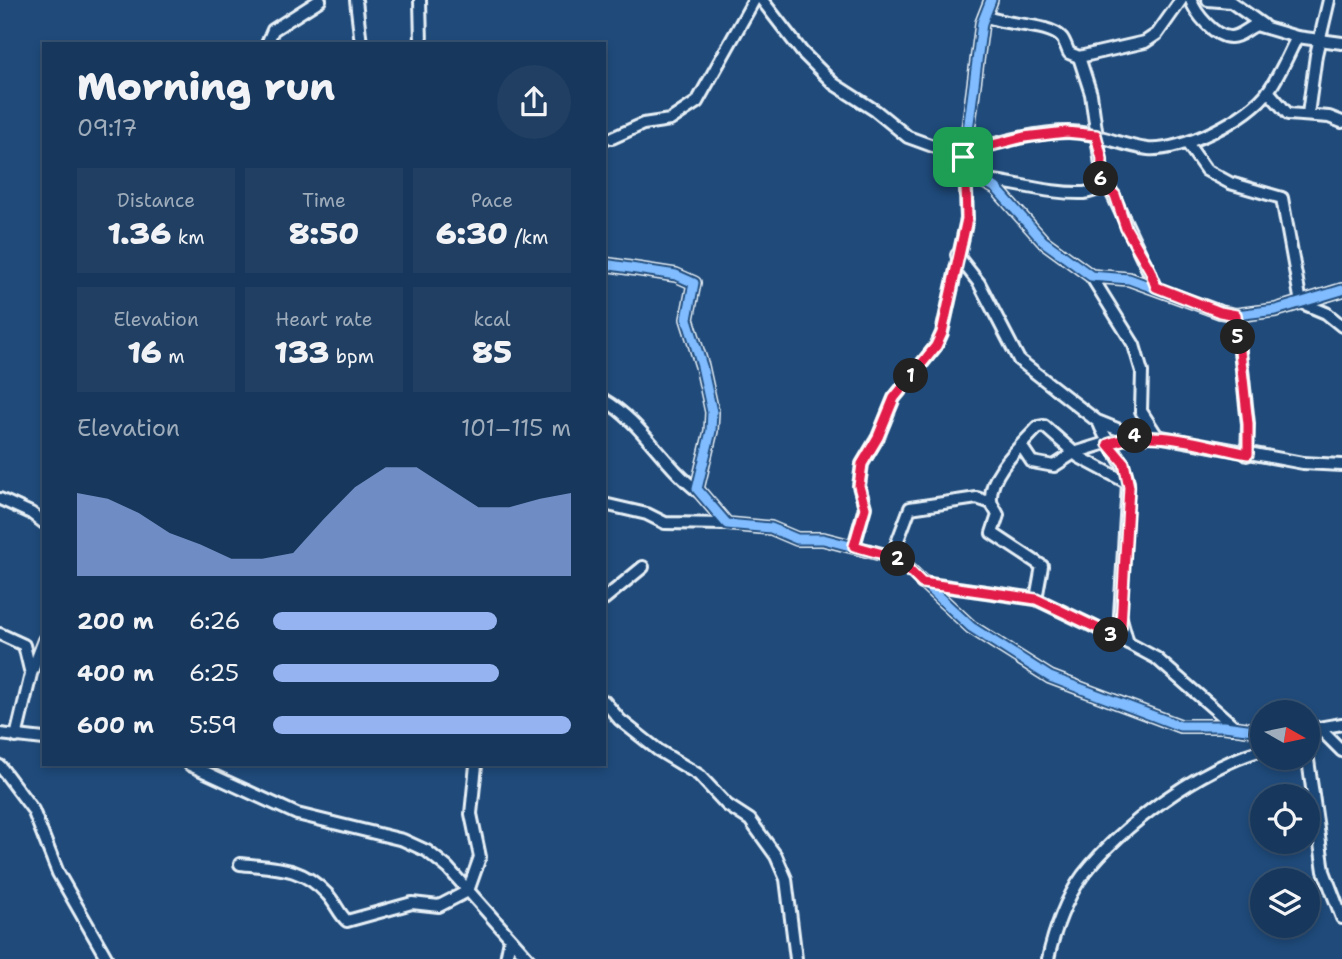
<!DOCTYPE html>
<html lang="en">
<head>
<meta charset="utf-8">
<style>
	body { margin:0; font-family:"Shantell Sans",sans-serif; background:#203f62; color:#f1f3f6; height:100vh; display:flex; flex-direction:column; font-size:26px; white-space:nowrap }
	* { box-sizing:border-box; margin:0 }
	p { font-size:23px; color:#9eacbb }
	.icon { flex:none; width:38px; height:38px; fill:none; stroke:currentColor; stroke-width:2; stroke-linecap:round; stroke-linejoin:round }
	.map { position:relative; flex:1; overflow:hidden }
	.side { position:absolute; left:42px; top:42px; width:564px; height:724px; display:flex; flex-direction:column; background:#17385c; border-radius:0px; box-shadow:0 4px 10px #0003,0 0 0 2px #365272 }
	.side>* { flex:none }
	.needle { width:46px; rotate:99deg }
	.buttons { position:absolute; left:1250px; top:700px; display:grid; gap:14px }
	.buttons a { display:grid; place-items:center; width:70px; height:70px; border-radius:50%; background:#17385c; box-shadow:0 4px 10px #0003,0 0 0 2px #365272; font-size:35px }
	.pin { position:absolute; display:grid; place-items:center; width:60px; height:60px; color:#fff; margin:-30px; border-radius:14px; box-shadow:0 4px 10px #0006 }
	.km { position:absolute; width:35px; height:35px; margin:-18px; border-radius:50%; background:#222; color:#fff; font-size:19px; line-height:35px; text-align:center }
	.round { display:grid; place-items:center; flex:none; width:74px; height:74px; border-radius:37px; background:#203f62 }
	.head { display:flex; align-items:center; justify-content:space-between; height:119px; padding:0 35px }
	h1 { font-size:38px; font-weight:800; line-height:52px }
	.stats { display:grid; grid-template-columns:repeat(3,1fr); gap:10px; height:119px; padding:7px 35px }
	.stats div { display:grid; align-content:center; border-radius:0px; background:#203f62; text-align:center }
	.stats b { font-size:30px; font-weight:800 }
	.stats small { font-size:19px; font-weight:400 }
	.stats p { font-size:19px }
	.chart { height:196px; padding:14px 35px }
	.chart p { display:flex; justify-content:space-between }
	.chart svg { width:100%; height:126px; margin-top:7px; fill:#95b2f1; opacity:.7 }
	ul { padding:0 35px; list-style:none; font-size:23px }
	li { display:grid; grid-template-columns:112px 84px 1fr; align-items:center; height:52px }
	li i { height:18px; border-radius:9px; background:#95b2f1 }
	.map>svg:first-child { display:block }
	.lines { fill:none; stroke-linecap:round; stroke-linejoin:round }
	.minor-casing { stroke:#e8f1f8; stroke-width:16 }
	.minor { stroke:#1f4a7a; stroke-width:10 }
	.cycleway-casing { stroke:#1f4a7a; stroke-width:13 }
	.cycleway { stroke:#80bcff; stroke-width:9 }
	.route-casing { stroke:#fff; stroke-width:14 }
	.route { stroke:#e11d48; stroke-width:9 }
</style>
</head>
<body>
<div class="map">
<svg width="1342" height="959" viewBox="0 0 1342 959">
	<rect width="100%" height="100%" fill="#1f4a7a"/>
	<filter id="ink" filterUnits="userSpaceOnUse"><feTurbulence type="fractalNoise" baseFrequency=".0143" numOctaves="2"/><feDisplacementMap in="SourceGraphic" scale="14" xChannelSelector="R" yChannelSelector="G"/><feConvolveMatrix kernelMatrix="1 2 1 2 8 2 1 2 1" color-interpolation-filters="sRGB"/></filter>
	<g filter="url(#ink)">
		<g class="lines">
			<defs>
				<g id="minor">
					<polyline points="356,0 361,44"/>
					<polyline points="420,0 421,44"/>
					<polyline points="762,0 802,52 834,84 876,111 908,137 963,157"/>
					<polyline points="991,0 982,23 964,161 973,176 996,188 1043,241 1091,276 1129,279 1220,312 1236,315 1276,310 1342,290"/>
					<path d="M1191,0C1195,13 1215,38 1231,37C1240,37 1248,28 1256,25L1297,37L1342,43"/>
					<polyline points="1208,0 1231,2 1263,25"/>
					<path d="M985,16C1005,26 1049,23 1062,38C1065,42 1067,49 1069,53L1079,57L1145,42L1157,34L1181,0"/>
					<polyline points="267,44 273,30 320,0"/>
					<polyline points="1079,57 1091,94 1104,187"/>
					<polyline points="1268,91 1288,114 1329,117 1342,122"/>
					<polyline points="1308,114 1316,55 1329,0"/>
					<polyline points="612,138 643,124 670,120 697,102 754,0"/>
					<polyline points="1187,143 1206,170 1230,183 1282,198 1301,303"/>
					<path d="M965,152C998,143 1034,132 1069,132C1097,132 1121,146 1148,149C1182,152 1250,118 1269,90C1280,74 1288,55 1297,37"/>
					<path d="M987,180C1021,184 1050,194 1084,193C1094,192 1101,186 1110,189L1156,287"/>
					<polyline points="957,255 979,283 1019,360 1097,421 1132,435 1157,436 1303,463 1342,465"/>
					<polyline points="604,264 676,275 694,283 687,319 702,366 712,412 711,431 697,489 727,524 771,528 797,539 823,539 897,558 971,627 1050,677 1180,726 1224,726 1262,731"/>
					<polyline points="1091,276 1134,345 1142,372 1141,411 1157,436"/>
					<polyline points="1302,303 1326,313 1342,326"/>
					<polyline points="1236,315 1248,424 1247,455"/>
					<path d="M604,400C642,422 663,465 698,491"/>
					<path d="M1099,423C1107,446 1125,459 1128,483L1120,615L1128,643L1156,658L1235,727"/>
					<polyline points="1022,447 1032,462 1054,466 1074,453 1132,435"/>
					<polyline points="0,499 31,513 44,523"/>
					<polyline points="604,504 647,514 665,523 727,524"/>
					<polyline points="854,546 865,507 859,486 862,464 878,437 894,398 936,346 942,333 967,219 965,165"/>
					<polyline points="892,556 910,508 977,498 991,503"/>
					<polyline points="922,583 1036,599 1128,643"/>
					<polyline points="604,599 643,567"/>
					<path d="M1036,599L1042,566L992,533L998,515C996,510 991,505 991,500C989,473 1022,445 1038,427L1044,426L1079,457L1128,483"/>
					<polyline points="0,634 24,645 30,670"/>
					<polyline points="604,701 620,720 658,750 699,775 727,805 750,820 776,856 786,879 796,959"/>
					<polyline points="1319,728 1342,751"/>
					<polyline points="1307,730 1342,724"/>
					<polyline points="0,734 44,739"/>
					<polyline points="16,737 31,674 44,640"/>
					<polyline points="1307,753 1324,871 1342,918"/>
					<polyline points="190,765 297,814 403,840 427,851 448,868 529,959"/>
					<polyline points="0,766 33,810 58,873 107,959"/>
					<path d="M240,864C276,868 301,866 327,894C335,902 339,914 347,921L412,903L439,906L468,891L480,857L471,814L476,765"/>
					<polyline points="506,959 510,939"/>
					<path d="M1048,959C1054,931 1066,898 1083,875C1123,824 1200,768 1262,750"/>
				</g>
			</defs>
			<!-- minor casing -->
			<use href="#minor" class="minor-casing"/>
			<!-- minor -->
			<use href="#minor" class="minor"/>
			<defs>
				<g id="cycleway">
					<polyline points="991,0 982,23 964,161 973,176 996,188 1043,241 1091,276 1129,279 1220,312 1236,315 1276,310 1342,290"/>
					<polyline points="604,264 676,275 694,283 687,319 702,366 712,412 711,431 697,489 727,524 771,528 797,539 823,539 897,558 971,627 1050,677 1180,726 1224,726 1262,731"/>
				</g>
			</defs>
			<!-- cycleway casing -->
			<use href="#cycleway" class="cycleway-casing"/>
			<!-- cycleway -->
			<use href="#cycleway" class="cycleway"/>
		</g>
	</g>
	<g class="lines" filter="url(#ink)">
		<defs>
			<path id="route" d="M1066,132L1096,135L1102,159L1101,181L1104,187L1115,195L1126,228L1150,270L1156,287L1220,312L1236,315L1248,424V454C1202,445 1153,427 1108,444L1124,463L1129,487L1121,626L1114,636L1036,599L922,583L897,558L854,546L865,508L859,486L862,464L878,437L894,398L936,346L942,333L967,219L965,152L1024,137Z"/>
		</defs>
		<!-- route casing -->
		<use href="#route" class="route-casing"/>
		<!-- route -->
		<use href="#route" class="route"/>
	</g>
</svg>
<div class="buttons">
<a><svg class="needle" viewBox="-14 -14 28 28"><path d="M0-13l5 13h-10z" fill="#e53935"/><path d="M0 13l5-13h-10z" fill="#9eacbb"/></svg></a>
<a><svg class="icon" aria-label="locate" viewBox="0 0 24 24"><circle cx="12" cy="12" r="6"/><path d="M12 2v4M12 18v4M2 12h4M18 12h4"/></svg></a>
<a><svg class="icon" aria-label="layers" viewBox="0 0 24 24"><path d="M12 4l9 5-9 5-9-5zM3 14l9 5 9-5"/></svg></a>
</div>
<div class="pin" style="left:963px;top:157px;background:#1e9e55"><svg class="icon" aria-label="arrive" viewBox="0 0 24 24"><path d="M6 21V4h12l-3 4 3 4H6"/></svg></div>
<b class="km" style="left:911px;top:376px">1</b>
<b class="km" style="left:898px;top:559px">2</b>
<b class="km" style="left:1111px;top:635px">3</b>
<b class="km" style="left:1135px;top:436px">4</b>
<b class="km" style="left:1238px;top:337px">5</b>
<b class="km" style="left:1101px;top:179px">6</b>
<section class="side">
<div class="head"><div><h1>Morning run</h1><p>09:17</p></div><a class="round"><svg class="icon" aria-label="share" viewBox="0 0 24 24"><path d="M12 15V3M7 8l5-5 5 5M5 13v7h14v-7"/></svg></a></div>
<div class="stats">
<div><p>Distance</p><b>1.36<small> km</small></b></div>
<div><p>Time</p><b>8:50</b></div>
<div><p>Pace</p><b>6:30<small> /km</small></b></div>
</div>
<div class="stats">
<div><p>Elevation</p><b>16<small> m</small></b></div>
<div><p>Heart rate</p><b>133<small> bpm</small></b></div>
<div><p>kcal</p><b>85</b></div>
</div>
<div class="chart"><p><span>Elevation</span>101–115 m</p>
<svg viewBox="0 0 160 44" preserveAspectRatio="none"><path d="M0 44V15L10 17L20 22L30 29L40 33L50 38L60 38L70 36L80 24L90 13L100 6L110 6L120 13L130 20L140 20L150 17L160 15V44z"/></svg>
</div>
<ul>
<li><b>200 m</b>6:26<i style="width:75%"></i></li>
<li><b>400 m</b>6:25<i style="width:76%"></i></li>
<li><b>600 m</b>5:59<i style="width:100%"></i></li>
</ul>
</section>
</div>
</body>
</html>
